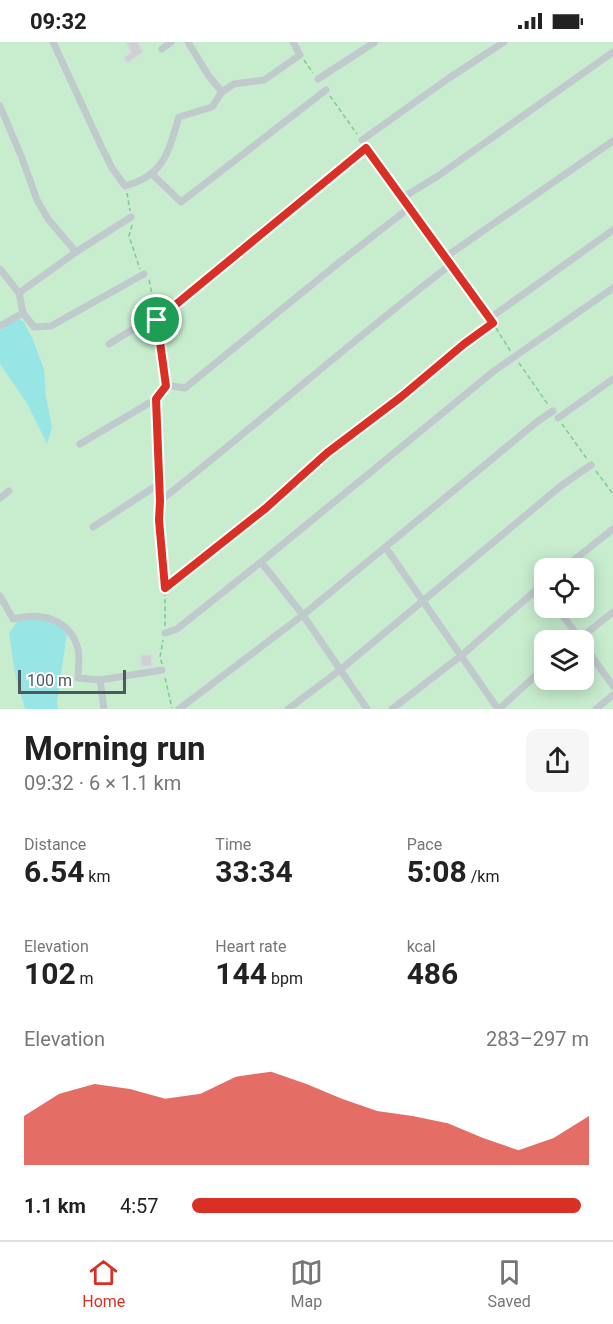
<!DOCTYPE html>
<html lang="en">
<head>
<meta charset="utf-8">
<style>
	body { margin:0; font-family:Roboto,sans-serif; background:#f6f6f6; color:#222; height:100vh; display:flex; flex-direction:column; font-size:22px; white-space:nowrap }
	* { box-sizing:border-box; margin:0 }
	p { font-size:20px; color:#767676 }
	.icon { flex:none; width:33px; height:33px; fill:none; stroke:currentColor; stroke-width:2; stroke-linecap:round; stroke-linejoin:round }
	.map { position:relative; height:667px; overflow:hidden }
	.side { display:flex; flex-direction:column; background:#fff; flex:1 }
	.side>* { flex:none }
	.fabs { position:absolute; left:534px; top:516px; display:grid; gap:12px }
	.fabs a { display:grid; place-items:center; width:60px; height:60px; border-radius:12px; background:#fff; box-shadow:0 3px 15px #0003; font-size:30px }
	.scale { position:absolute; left:18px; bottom:15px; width:108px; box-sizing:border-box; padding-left:6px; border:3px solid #4c5a5f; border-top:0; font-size:16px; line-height:21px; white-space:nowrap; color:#4c5a5f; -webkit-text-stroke:4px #fff; paint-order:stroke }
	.pin { position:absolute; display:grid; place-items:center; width:51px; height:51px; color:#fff; margin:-26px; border:3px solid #fff; border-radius:50%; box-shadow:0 2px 6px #0007 }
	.round { display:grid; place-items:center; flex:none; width:63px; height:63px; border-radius:12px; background:#f6f6f6 }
	.head { display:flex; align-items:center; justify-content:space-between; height:102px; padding:0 24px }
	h1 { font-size:33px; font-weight:700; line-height:45px }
	.metrics { display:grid; grid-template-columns:repeat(3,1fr); gap:9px; height:102px; padding:6px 24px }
	.metrics div { display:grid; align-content:center }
	.metrics b { font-size:30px; font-weight:700 }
	.metrics small { font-size:16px; font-weight:400 }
	.metrics p { font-size:16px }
	.chart { height:168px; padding:12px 24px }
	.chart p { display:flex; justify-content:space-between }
	.chart svg { width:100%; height:108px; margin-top:6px; fill:#d93025; opacity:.7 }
	ul { padding:0 24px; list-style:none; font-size:20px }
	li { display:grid; grid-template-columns:96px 72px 1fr; align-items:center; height:45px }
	li i { height:15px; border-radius:8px; background:#d93025 }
	.status { display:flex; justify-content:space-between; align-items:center; height:42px; padding:0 30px; background:#fff; direction:ltr }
	.status svg { height:16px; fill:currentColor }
	.dock { display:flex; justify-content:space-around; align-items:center; height:84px; border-top:2px solid #e0e0e0; background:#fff; font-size:16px; color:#767676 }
	.dock a { display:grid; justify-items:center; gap:3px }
	.dock .active { color:#d93025 }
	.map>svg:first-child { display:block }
	.green { fill:#c7edce; fill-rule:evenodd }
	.water { fill:#98e5e5 }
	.building { fill:#cdd1d4; stroke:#d7dadd; stroke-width:1.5 }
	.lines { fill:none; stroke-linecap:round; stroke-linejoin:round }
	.path { stroke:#82c896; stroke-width:1.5; stroke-dasharray:4.5 3; stroke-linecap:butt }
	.minor { stroke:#c0cacd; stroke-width:7 }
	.route-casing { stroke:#fff; stroke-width:12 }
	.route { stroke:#d93025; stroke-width:8 }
</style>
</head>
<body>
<div class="status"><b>09:32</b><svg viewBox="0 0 49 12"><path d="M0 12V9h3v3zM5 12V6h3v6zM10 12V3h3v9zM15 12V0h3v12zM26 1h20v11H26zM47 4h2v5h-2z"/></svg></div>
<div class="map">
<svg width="613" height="667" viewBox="0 0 613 667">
	<rect width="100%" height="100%" fill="#f5f3f3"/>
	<!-- green -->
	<path class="green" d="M0,0H613V667H0ZM544,526H584V566H544ZM544,598H584V638H544Z"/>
	<!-- water -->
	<g class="water">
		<polygon points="16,275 24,280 33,298 44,327 46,355 52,385 47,402 28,363 0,322 0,289"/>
		<polygon points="34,577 53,579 67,591 57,660 58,667 25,667 15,632 9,591 18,579"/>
	</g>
	<!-- building -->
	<g class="building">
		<polygon points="126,0 138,0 143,10 127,21 124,16 131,10"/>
		<rect x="141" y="613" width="11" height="11"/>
	</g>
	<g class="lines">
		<!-- path -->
		<g class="path">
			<polyline points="304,18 313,31"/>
			<polyline points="330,54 357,92"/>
			<polyline points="370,111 398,151"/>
			<polyline points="127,151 130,169"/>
			<polyline points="413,172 440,210"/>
			<polyline points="132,183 129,194 140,227"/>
			<polyline points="453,228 485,270"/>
			<polyline points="149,238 156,271"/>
			<polyline points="158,285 165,337"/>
			<polyline points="496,286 511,310"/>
			<polyline points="519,321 549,364"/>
			<polyline points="156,365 159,435"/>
			<polyline points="562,382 587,417"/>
			<polyline points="596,429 613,452"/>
			<polyline points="160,466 159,478 165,536"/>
			<polyline points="165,584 165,553"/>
			<polyline points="162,622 160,615 163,598"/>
			<polyline points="165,636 172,666"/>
		</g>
		<!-- minor -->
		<g class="minor">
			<path d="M53,0L102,106L112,126L125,144C165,133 168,110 179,75L212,65L222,50L234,42L264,38L300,13L293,0"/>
			<polyline points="188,0 208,33 222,50"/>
			<polyline points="162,7 171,0"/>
			<polyline points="318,37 375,0"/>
			<polyline points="0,64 22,116 37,158 48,177 76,210"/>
			<polyline points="362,98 449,36 504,0"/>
			<polyline points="152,132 181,160 326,48"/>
			<polyline points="402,156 438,134 613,10"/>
			<polyline points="444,216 613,99"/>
			<polyline points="0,227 19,251 23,271 34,285 51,284 144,232"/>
			<polyline points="19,251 76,210 131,175"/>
			<polyline points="490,276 613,188"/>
			<polyline points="0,284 23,271"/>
			<polyline points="109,302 143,281 157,278 366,106"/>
			<polyline points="166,343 185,346 341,219 409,166"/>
			<polyline points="558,376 613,337"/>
			<polyline points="80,402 156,357"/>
			<polyline points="0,456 9,449"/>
			<path d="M160,459C258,382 351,299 449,224"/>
			<polyline points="93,485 159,442"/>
			<polyline points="386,506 498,667"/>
			<polyline points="261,520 303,573 367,667"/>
			<polyline points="564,526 613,487"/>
			<polyline points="165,546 266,466 327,411 401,355 464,302 493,281"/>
			<path d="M0,554L13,577C40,570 70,576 78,607C80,616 78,627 78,636L100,638L162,628"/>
			<polyline points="557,566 581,598"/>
			<polyline points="165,591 177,587 261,520 494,329 613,246"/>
			<polyline points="578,598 613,570"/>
			<polyline points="584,603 613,644"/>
			<polyline points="100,638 104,667"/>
			<polyline points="179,667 303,573 538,379 553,369"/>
			<polyline points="288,667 340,628 562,443 591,423"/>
			<polyline points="392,667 462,613 544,541"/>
			<polyline points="499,667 544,626"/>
			<polyline points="596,667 613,653"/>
		</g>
	</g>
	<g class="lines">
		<defs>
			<polygon id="route" points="366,106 493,281 464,302 401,355 327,411 266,466 165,546 159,478 160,459 156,357 166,344 157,278"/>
		</defs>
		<!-- route casing -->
		<use href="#route" class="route-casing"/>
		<!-- route -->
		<use href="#route" class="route"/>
	</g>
</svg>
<div class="fabs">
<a><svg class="icon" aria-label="locate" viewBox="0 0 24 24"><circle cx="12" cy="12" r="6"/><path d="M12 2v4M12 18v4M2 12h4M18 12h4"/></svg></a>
<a><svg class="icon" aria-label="layers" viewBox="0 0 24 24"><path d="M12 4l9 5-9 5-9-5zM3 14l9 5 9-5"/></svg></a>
</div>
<div class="scale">100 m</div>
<div class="pin" style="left:157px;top:278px;background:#1e9e55"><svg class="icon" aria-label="arrive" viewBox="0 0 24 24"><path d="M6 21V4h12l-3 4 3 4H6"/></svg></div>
</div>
<section class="side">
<div class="head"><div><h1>Morning run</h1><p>09:32 · 6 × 1.1 km</p></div><a class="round"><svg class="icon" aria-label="share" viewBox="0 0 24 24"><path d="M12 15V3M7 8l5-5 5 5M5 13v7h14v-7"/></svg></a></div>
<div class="metrics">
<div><p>Distance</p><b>6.54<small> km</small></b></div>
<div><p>Time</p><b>33:34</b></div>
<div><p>Pace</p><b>5:08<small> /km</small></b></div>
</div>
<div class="metrics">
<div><p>Elevation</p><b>102<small> m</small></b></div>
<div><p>Heart rate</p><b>144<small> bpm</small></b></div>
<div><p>kcal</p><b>486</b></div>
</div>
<div class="chart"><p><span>Elevation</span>283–297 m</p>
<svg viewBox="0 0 160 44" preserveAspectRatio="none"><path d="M0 44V24L10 15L20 11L30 13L40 17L50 15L60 8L70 6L80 11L90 17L100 22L110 24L120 27L130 33L140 38L150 33L160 24V44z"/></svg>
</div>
<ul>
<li><b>1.1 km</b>4:57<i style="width:98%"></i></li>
</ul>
</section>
<nav class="dock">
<a class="active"><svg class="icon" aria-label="home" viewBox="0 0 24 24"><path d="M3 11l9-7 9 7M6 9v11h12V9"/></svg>Home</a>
<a><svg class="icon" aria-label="map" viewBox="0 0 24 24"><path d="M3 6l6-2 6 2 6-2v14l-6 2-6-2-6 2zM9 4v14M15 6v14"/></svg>Map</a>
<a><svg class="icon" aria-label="saved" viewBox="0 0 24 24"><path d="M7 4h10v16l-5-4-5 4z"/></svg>Saved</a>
</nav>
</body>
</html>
